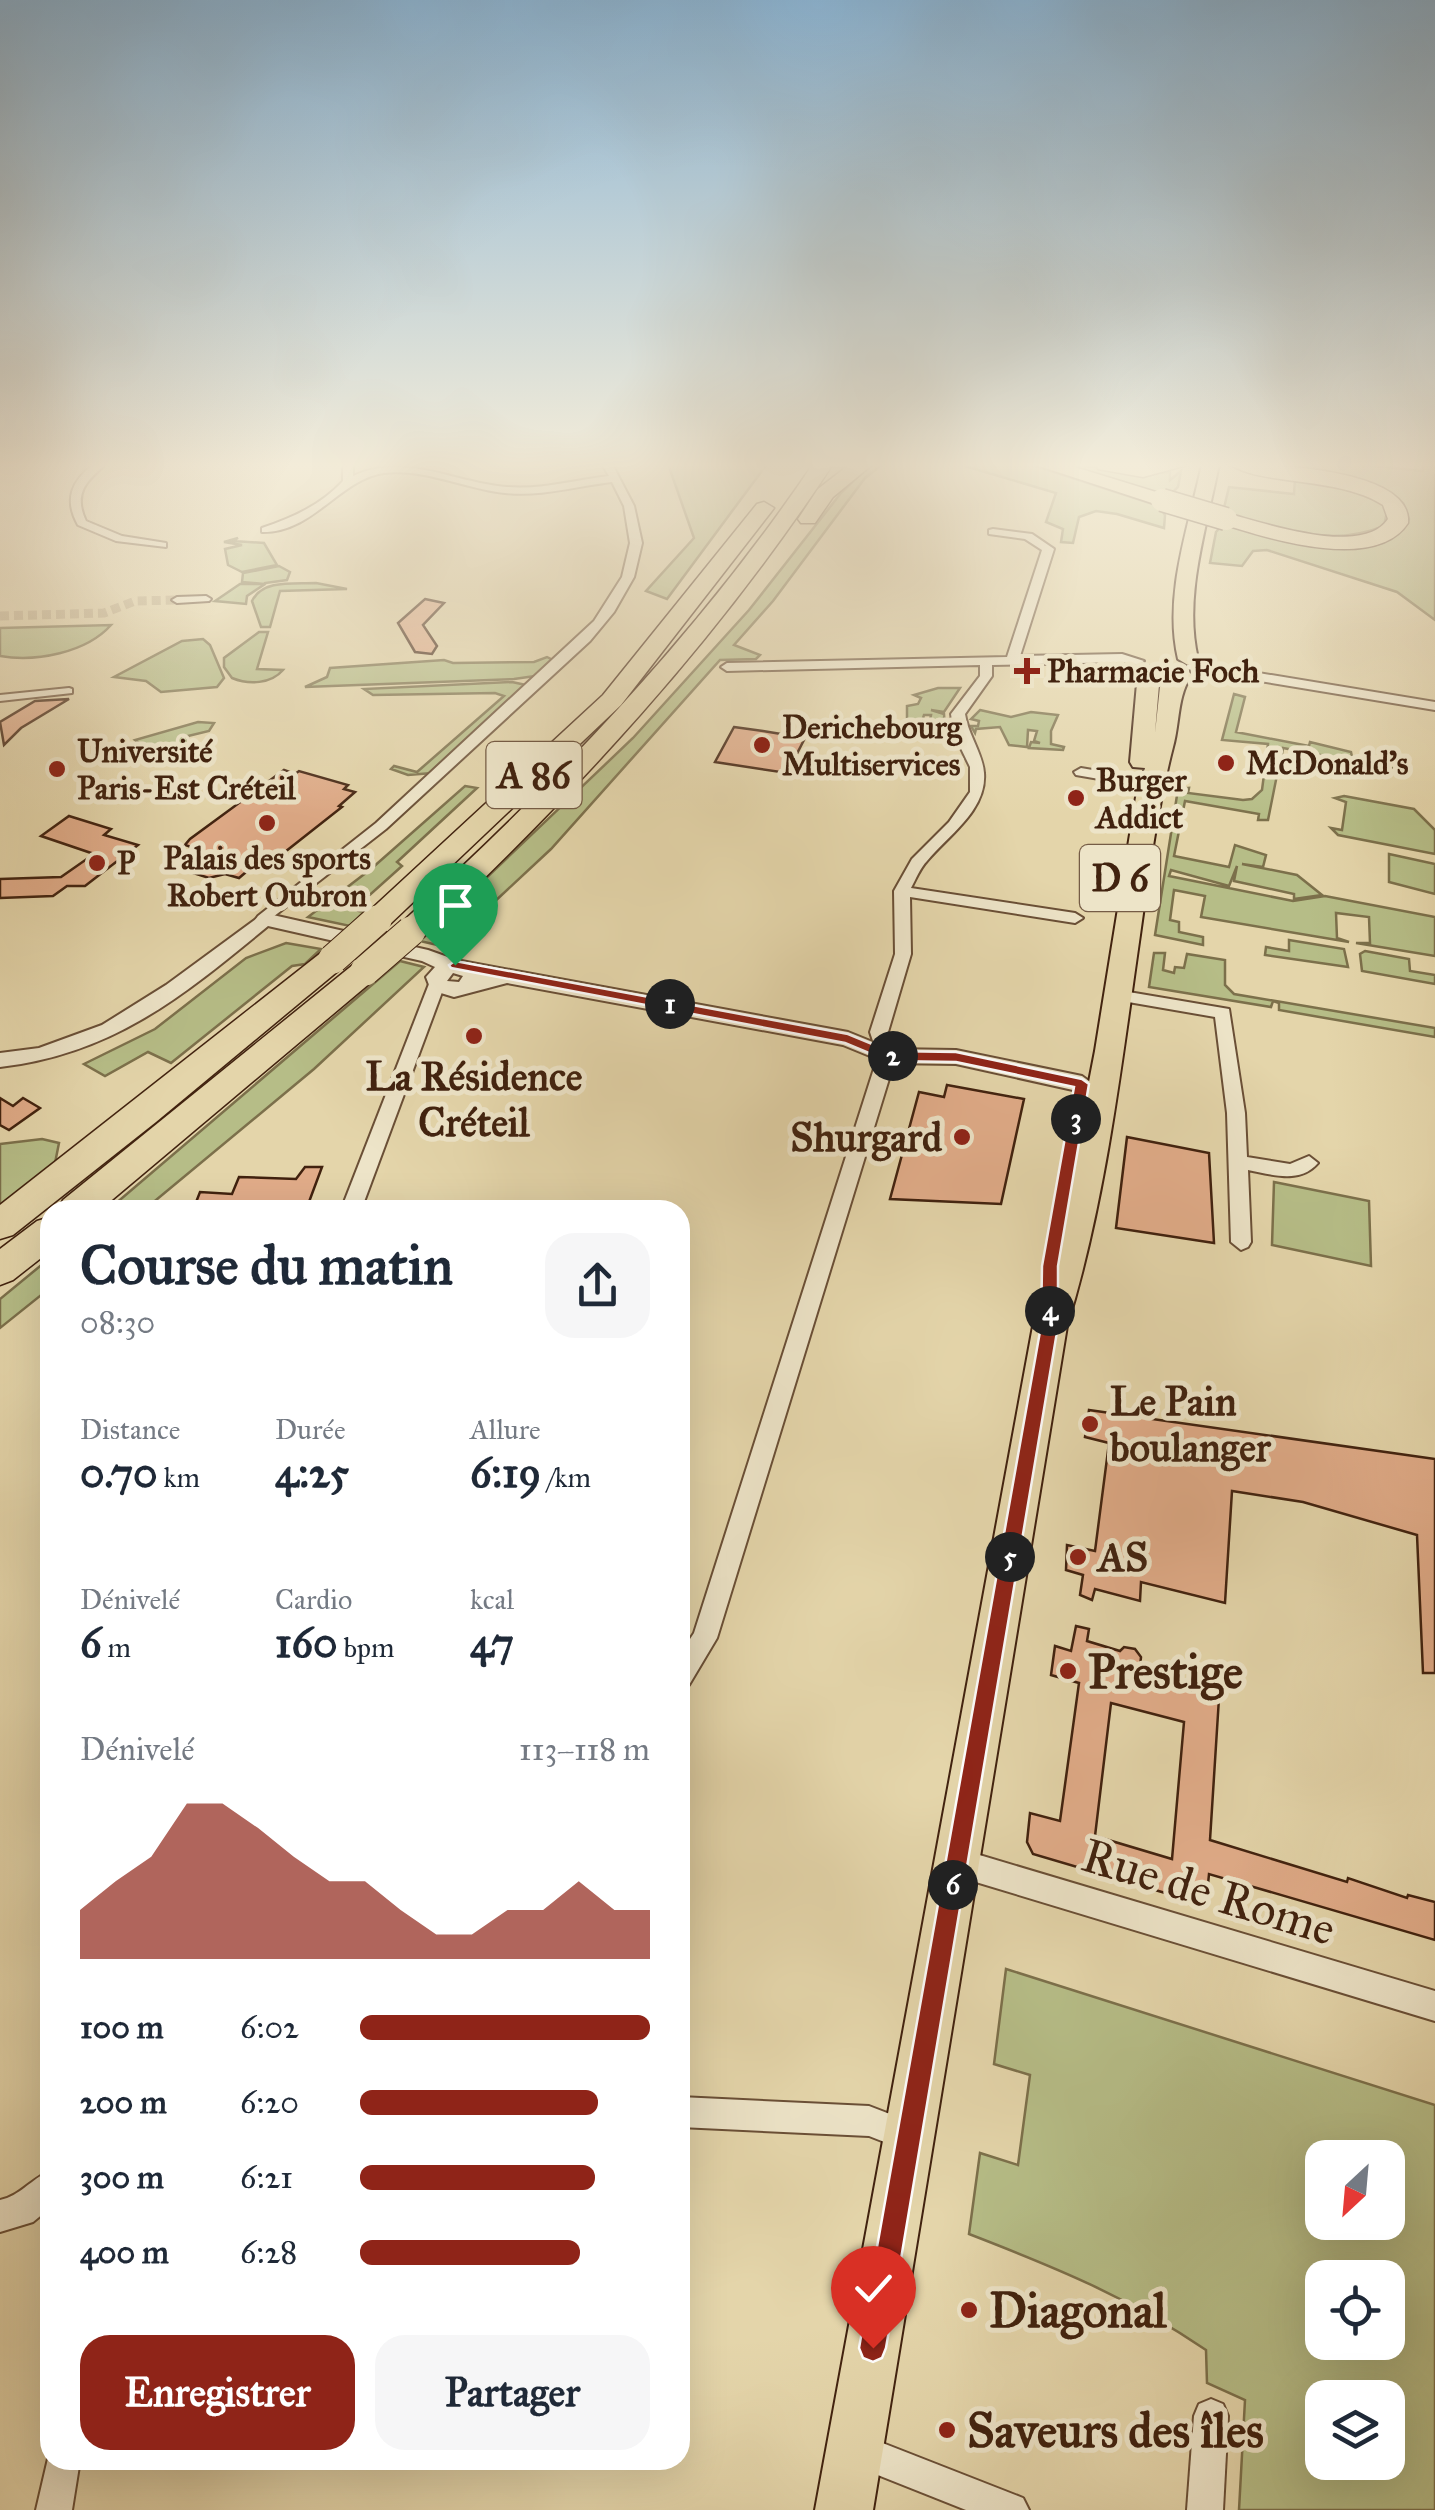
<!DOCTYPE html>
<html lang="fr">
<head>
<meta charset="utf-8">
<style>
	body { margin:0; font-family:"IM FELL Great Primer",serif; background:#f6f6f7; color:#1f2937; height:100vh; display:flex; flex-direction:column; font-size:38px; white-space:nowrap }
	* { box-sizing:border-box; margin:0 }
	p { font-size:32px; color:#747a83 }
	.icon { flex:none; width:55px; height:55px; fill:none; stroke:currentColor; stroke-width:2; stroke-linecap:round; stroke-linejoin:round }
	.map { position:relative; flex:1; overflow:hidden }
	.side { position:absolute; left:40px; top:1200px; width:650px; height:1270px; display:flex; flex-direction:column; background:#fff; border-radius:30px; box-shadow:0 10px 40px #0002 }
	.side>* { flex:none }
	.needle { width:65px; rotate:206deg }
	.buttons { position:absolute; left:1305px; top:2140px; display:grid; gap:20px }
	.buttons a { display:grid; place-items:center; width:100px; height:100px; border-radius:20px; background:#fff; box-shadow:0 10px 40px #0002; font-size:50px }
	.pin { position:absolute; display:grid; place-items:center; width:85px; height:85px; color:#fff; margin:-102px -42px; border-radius:50% 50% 50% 0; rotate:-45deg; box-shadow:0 0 10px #0007 }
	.pin .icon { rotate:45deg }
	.km { position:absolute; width:50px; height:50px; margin:-25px; border-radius:50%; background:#222; color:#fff; font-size:28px; line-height:50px; text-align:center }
	.round { display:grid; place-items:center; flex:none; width:105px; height:105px; border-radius:30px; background:#f6f6f7 }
	.head { display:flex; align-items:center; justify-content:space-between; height:170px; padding:0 40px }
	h1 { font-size:55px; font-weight:800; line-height:75px }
	.figures { display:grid; grid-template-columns:repeat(3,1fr); gap:15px; height:170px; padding:10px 40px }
	.figures div { display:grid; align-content:center }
	.figures b { font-size:42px; font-weight:800 }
	.figures small { font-size:28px; font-weight:400 }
	.figures p { font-size:28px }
	.chart { height:280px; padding:20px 40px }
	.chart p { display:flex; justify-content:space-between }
	.chart svg { width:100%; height:180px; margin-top:10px; fill:#8f2418; opacity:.7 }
	.cta { display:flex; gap:20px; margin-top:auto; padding:20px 40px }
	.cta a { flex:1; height:115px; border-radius:30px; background:#8f2418; color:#fff; font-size:40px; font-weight:800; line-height:115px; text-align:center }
	.cta a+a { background:#f6f6f7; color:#1f2937 }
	ul { padding:0 40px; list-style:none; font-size:32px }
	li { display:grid; grid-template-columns:160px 120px 1fr; align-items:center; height:75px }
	li i { height:25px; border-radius:12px; background:#8f2418 }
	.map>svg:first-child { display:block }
	.green { fill:#b6bd87; stroke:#7c704b; stroke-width:2.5; fill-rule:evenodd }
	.building { fill:#e1ac89; stroke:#41220f; stroke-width:2.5; fill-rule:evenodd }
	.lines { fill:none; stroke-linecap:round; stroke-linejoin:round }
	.pedestrian-tunnel { stroke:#c3b18b; stroke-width:9; stroke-dasharray:9 5; stroke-linecap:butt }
	.pedestrian-casing { stroke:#6a4f36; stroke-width:4 }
	.minor-casing { stroke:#6a4f36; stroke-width:4 }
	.tertiary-casing { stroke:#6a4f36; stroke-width:4 }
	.primary-casing { stroke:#41220f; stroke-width:4 }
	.motorway-casing { stroke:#41220f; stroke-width:3 }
	.pedestrian { fill:#ede4c8; fill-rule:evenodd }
	.minor { fill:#ede4c8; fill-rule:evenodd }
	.tertiary { fill:#ede4c8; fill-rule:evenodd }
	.primary { fill:#e4d5aa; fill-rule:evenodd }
	.motorway { fill:#e4d5aa; fill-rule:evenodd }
	.motorway-bridge-far1-casing { stroke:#41220f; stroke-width:25; stroke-linecap:butt }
	.motorway-bridge-casing { stroke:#41220f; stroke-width:31; stroke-linecap:butt }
	.motorway-bridge-far1 { stroke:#e4d5aa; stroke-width:22 }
	.motorway-bridge { stroke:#e4d5aa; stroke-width:29 }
	.route { fill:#8f2418; stroke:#fff; stroke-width:2.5 }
	.poi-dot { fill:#8f2418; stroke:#ede4c8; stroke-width:4 }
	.labels { text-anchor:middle; stroke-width:10; stroke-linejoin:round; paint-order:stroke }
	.far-poi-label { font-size:32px; font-weight:bold; fill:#41220f; stroke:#ede4c8; text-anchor:start }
	.shield { fill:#ede4c8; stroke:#755c46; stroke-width:2.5 }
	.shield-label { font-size:38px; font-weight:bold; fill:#41220f }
	.poi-label { font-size:40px; font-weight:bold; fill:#41220f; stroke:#ede4c8; text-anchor:start }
	.near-poi-label { font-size:48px; font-weight:bold; fill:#41220f; stroke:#ede4c8; text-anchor:start }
	.near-street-label { font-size:48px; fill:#41220f; stroke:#ede4c8 }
</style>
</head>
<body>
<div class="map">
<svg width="1435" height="2510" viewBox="0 0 1435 2510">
	<rect width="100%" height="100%" fill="#e4d5aa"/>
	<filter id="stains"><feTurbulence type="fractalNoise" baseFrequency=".002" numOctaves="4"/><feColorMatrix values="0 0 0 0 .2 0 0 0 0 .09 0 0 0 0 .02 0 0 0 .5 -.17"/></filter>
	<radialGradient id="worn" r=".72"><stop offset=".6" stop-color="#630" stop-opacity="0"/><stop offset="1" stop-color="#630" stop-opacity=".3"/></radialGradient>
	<!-- green -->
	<g class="green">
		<polygon points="668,464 767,464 667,599 646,591 694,538"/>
		<polygon points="871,464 883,464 865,478 773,601 734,645 760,655 756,659 720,660 551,849 446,947 420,941 633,738 749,610 841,493"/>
		<polygon points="958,464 1029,464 1159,506 1165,515 1164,528 1117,514 1096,511 1079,517 1073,543 1061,542 1063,529 1046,522 1056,493"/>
		<path d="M1053,464C1093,464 1129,475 1170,472V480L1181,471L1178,487L1167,498Z"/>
		<path d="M1256,464H1356L1423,471V464H1435V620L1397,592L1267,550L1253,551L1242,566L1210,563L1216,532L1223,524C1265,531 1390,569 1409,519L1403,503L1377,487Z"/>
		<path d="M1295,478L1350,486L1388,507L1384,526C1329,549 1278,528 1223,512L1229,487L1294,494Z"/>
		<polygon points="238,538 233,541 264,543 277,565 242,572 228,565 225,549 242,545 224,542"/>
		<polygon points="279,566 290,572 287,580 265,583 265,584 247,596 246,604 215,601 240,584 264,584 242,582 243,573"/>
		<path d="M316,583L347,589L280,591L270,627H261L252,601C263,579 294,584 316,583Z"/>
		<path d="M111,625C86,653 36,662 0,656V628Z"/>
		<path d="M259,632H268L257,669L283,670C271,684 249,685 232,678L224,667V658Z"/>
		<polygon points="203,639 210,645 224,678 217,687 161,692 146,681 114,677 182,641"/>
		<polygon points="547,657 553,660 535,676 514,679 305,687 327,677 330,668 444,660 453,663 534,662"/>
		<polygon points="512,682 526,685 432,773 408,775 391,769 394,766 417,772 504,696 495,693 373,695 364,689"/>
		<polygon points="938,688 960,688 944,712 931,710 944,714 945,728 929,725 931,715 924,715 921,724 907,722 907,706 918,704 921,698 914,695"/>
		<polygon points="1234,694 1245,697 1236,732 1309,746 1310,742 1351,752 1352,757 1395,764 1406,771 1283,748 1282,754 1274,753 1272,763 1279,765 1268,820 1258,820 1259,814 1185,801 1174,856 1229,867 1235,845 1266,855 1263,867 1242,864 1297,875 1322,895 1294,899 1294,894 1234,881 1237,866 1229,886 1171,870 1169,876 1293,901 1325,896 1435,917 1435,956 1356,943 1370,943 1369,917 1336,913 1337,938 1349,942 1201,917 1205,896 1174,890 1170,920 1179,922 1179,932 1203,937 1203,945 1155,935 1178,789 1189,788 1188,793 1243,800 1252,799 1262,790 1268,744 1222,740"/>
		<polygon points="980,710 1011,717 1031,712 1058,715 1051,731 1051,744 1064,747 1063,750 1029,748 1031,742 1040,743 1034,741 1037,731 1028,730 1027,747 1009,745 1000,727 976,729 975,733 971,726 978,726 979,721 971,719"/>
		<polygon points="198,722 214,723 209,731 188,736 188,744 154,756 135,740"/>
		<polygon points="465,786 477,788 397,862 402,866 364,900 367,903 359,911 364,912 350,926 308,917 371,869"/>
		<polygon points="1344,796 1414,809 1435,830 1435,854 1338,835 1331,828 1342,830 1346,802 1335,798"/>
		<polygon points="1389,854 1435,864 1435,894 1389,882"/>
		<polygon points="1289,940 1344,949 1348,967 1265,955 1266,947 1289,951"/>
		<polygon points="286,943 321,949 305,964 292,966 171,1063 148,1052 105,1076 84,1064 155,1029 246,958"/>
		<polygon points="1365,951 1409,959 1410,971 1435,975 1435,984 1362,971 1360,954"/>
		<polygon points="1154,953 1165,953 1163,970 1174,973 1175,967 1184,968 1187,954 1225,960 1225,985 1234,994 1435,1028 1435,1037 1279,1010 1279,1003 1273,1001 1271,1007 1149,987"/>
		<polygon points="400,961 424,967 314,1069 144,1210 108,1210"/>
		<polygon points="42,1139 59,1143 55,1163 0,1207 0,1144"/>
		<polygon points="1274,1182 1369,1201 1371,1266 1272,1245"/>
		<polygon points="50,1258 50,1288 0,1328 0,1299"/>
		<path d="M1006,1969L1435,2105V2510H1239L1245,2400L1207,2383L1206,2350C1128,2297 1057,2268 969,2234L980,2153L1018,2165L1030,2075L994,2064ZM1322,2158H1388V2222H1322ZM1322,2278H1388V2342H1322ZM1322,2398H1388V2462H1322Z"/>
	</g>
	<!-- building -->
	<g class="building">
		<polygon points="425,599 444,603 423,625 437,646 432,654 415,652 398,623"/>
		<polygon points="69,699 21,728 4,745 0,722 35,701"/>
		<polygon points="734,727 763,731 805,738 787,773 715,762"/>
		<polygon points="284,770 295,774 299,771 348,785 344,789 355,792 339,806 342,807 262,870 252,867 239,878 225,874 209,878 193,873 201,866 180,859 194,848 185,845 190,839"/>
		<polygon points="69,816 111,829 104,835 138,845 85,886 67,886 53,896 0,898 0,879 61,877 94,854 41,836"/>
		<polygon points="947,1085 1024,1099 1001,1204 890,1199 919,1092 944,1097"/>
		<polygon points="0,1098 13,1106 23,1098 40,1108 9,1130 0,1125"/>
		<polygon points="1127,1137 1209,1153 1214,1243 1116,1228"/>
		<polygon points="305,1167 322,1167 306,1210 193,1210 200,1192 232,1194 239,1177 296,1179"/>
		<polygon points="1089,1410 1435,1459 1435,1673 1423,1673 1417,1535 1303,1502 1232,1491 1225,1603 1141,1582 1140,1601 1095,1589 1092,1600 1080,1595 1083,1575 1066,1570 1067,1545 1095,1551 1109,1443 1085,1437"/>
		<path d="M1076,1626L1089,1629L1087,1641L1120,1651L1124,1647L1135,1649L1141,1657L1139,1677L1219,1698L1210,1840L1347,1882L1348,1878L1407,1898L1408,1895L1435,1902V1940L1209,1874L1206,1905L1033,1854L1027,1842L1030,1813L1060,1821L1079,1683L1051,1675L1055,1646L1071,1651ZM1111,1703L1184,1722L1172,1859L1095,1836Z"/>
	</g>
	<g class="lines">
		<!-- pedestrian-tunnel -->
		<polyline class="pedestrian-tunnel" points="0,616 104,613 135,601 177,600"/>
		<defs>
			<g id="pedestrian">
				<polygon points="206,596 211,599 209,601 177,603 172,600 177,597"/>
				<polygon points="69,688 72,689 72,693 0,701 0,695"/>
			</g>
			<g id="minor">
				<path d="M94,464H106C86,481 73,494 86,521L122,536L166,543V547L116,541L78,525C64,500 71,481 94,464Z"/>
				<path d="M343,464H353V476C405,452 455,483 507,487C541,490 575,480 609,476L602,464H612L634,506L642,543L634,577L614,612L590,641L386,829L264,924L256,919L258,916L376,823L594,621L622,577L630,543L624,506L612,482C577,486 541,497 505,493C465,489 425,468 384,473C340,479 313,533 262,532V528C292,518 321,505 343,481Z"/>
				<path d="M993,529L1032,534L1054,549L1020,656L1122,654L1144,661L1138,665L1122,662L992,665V676L965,714C968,735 983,754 984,773C987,810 949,835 927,861C920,868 916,879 911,888L1075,913L1083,918L1075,923L910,897L911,954L888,1032L896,1056L717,1638L689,1685L680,1688V1654L694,1633L878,1056L870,1032L895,954L894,891L912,859L949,822L970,792V767L954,734L951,714L980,676V665L727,671L721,667L727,663L1007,657L1042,550L1025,539L989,534V530Z"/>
				<polygon points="1192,662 1435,702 1435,710 1187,669 1186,666"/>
				<polygon points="1081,768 1110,773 1112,776 1105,780 1076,775 1074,772"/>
				<polygon points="437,979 445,984 361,1210 341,1210 429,984"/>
				<path d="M1117,990L1229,1009L1245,1113L1247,1157L1290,1164L1309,1156L1318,1163C1300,1184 1273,1175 1248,1170L1251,1242L1248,1247L1241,1250L1231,1242L1227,1113L1215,1017L1111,999L1109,995Z"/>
				<polygon points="956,1848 1435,1991 1435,2021 956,1876 946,1872 942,1862 946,1852"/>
				<polygon points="680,2097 869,2106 921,2126 925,2137 921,2148 910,2152 869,2136 680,2127"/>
				<path d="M50,2171V2208L33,2222L0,2232V2200C20,2196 31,2179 50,2171Z"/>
				<polygon points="1211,2399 1223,2404 1228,2416 1223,2510 1187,2510 1194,2416 1199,2404"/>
				<polygon points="857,2433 1023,2498 1029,2510 966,2510 845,2462 840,2450 845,2438"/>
				<polygon points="50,2450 50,2460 80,2460 72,2510 36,2510"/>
			</g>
			<path id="tertiary" d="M264,913L428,950L456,960L848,1032L890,1049L956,1050L1082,1076L1093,1084L1082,1092L956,1064L887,1063L843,1045L507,983L454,997L431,990L426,977L435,967L422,961L268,926C183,996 113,1054 0,1067V1053L39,1048L102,1025L166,985ZM453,973L463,976L459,982L447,981Z"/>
			<g id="primary">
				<path d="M1202,464H1219C1207,527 1183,596 1198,659L1188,665L1178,659C1163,595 1189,526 1202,464Z"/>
				<path d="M1149,666L1160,672L1155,733L1160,687L1174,671H1188L1192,675C1177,695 1180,723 1173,747C1157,809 1149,872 1140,935C1121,1066 1106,1200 1067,1326L873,2510H815L1033,1326L1053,1267L1095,1051L1136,797L1145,768L1133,767L1130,762L1138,672Z"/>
			</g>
			<g id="motorway">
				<path d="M813,464H833C716,642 576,793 422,938H400L396,931L400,924C554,784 696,637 813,464Z"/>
				<polygon points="850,464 873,464 833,497 815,523 801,523 798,519 818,489"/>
				<polygon points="1033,464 1065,464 1169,496 1172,500 1162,506 1155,504"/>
				<polygon points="1096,464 1191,464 1143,477 1098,469"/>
				<path d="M1230,464C1267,464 1413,468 1408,523C1375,574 1264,537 1219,523L1216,519L1226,513C1262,522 1362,558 1388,519L1383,505C1338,476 1259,486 1230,464Z"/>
				<polygon points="764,502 774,508 771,512 621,705 388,926 366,926 362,920 366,914 603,695 757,504"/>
				<polygon points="333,949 344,952 348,959 344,966 156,1122 13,1235 0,1239 0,1205 322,952"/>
				<polygon points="365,961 376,964 381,971 376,978 100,1210 58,1210 63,1200 354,964"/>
				<polygon points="50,1217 50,1251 13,1280 0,1285 0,1249 37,1221"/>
			</g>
		</defs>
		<!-- pedestrian casing -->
		<use href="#pedestrian" class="pedestrian-casing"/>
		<!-- minor casing -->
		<use href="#minor" class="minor-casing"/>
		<!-- tertiary casing -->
		<use href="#tertiary" class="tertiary-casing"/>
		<!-- primary casing -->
		<use href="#primary" class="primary-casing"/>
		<!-- motorway casing -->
		<use href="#motorway" class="motorway-casing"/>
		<!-- pedestrian -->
		<use href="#pedestrian" class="pedestrian"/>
		<!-- minor -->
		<use href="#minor" class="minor"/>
		<!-- tertiary -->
		<use href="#tertiary" class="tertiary"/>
		<!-- primary -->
		<use href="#primary" class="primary"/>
		<!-- motorway -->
		<use href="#motorway" class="motorway"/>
		<defs>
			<polyline id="motorway-bridge-far1" points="1162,500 1226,519"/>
			<g id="motorway-bridge">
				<polyline points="333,959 377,920"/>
				<polyline points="365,971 411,931"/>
			</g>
		</defs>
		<!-- motorway-bridge-far1 casing -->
		<use href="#motorway-bridge-far1" class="motorway-bridge-far1-casing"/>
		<!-- motorway-bridge casing -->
		<use href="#motorway-bridge" class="motorway-bridge-casing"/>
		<!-- motorway-bridge-far1 -->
		<use href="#motorway-bridge-far1" class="motorway-bridge-far1"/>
		<!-- motorway-bridge -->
		<use href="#motorway-bridge" class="motorway-bridge"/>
	</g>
	<!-- sky -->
	<linearGradient id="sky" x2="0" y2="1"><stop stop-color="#8ab4d4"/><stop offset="0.57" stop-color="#f3ecd9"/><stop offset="1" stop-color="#f3ecd9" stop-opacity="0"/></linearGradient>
	<rect width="1435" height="816" fill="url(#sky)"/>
	<!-- route -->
	<polygon class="route" points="455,961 848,1034 889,1051 956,1052 1082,1079 1089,1084 1058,1266 1058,1326 886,2348 882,2358 873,2362 863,2358 859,2348 1041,1326 1042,1266 1074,1087 956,1062 888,1061 845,1043 451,968 449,965"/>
	<!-- markers -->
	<g class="poi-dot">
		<path d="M1022 656h10v10h10v10h-10v10h-10v-10h-10v-10h10z"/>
		<circle cx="762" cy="745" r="10"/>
		<circle cx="1226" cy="763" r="10"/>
		<circle cx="57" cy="769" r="10"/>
		<circle cx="1076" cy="798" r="10"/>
		<circle cx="267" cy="823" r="10"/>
		<circle cx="97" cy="863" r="10"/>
		<circle cx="474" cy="1036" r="10"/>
		<circle cx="962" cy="1137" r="10"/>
		<circle cx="1090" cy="1424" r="10"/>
		<circle cx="1078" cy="1557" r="10"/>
		<circle cx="1068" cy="1671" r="10"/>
		<circle cx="969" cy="2310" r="10"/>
		<circle cx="947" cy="2430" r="10"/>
	</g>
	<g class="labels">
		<!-- far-poi labels -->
		<g class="far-poi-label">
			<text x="1047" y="682">Pharmacie Foch</text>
			<text x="782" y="738">Derichebourg<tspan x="782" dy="37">Multiservices</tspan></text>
			<text x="77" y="762">Université<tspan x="77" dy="37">Paris-Est Créteil</tspan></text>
			<text x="1246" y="774">McDonald's</text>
			<text x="1096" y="791">Burger<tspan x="1096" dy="37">Addict</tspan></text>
			<text x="267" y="869" text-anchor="middle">Palais des sports<tspan x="267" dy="37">Robert Oubron</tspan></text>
			<text x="117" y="874">P</text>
		</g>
		<!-- shield labels -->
		<g class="shield">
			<rect x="486.5" y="742" width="95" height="66" rx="8"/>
			<rect x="1080" y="845" width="80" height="66" rx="8"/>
		</g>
		<g class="shield-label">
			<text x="534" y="788">A 86</text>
			<text x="1120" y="891">D 6</text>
		</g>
		<!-- poi labels -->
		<g class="poi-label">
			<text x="474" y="1090" text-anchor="middle">La Résidence<tspan x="474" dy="46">Créteil</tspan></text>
			<text x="942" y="1151" text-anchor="end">Shurgard</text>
			<text x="1110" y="1415">Le Pain<tspan x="1110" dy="46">boulanger</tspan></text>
			<text x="1098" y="1571">AS</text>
		</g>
		<!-- near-poi labels -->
		<g class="near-poi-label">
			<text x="1088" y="1688">Prestige</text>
			<text x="989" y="2327">Diagonal</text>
			<text x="967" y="2447">Saveurs des îles</text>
		</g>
		<!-- near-street labels -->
		<g class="near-street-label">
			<text transform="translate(1209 1891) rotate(17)" y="17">Rue de Rome</text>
		</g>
	</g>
	<rect width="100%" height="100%" filter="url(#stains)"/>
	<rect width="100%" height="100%" fill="url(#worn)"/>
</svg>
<div class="buttons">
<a><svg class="needle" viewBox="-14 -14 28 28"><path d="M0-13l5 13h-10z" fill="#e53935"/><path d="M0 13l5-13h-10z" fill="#747a83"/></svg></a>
<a><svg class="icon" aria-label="locate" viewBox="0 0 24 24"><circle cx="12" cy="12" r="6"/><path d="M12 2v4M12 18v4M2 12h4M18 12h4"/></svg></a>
<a><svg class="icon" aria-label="layers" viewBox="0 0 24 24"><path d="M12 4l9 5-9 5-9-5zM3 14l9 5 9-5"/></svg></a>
</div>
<div class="pin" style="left:455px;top:965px;background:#1e9e55"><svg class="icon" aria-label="arrive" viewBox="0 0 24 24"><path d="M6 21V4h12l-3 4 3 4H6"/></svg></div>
<div class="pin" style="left:873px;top:2348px;background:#d93025"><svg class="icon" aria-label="check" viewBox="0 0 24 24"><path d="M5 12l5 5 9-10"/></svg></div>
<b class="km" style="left:670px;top:1004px">1</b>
<b class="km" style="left:893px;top:1056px">2</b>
<b class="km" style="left:1076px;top:1119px">3</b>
<b class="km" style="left:1050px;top:1311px">4</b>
<b class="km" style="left:1010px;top:1557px">5</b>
<b class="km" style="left:953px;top:1885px">6</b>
<section class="side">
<div class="head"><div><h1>Course du matin</h1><p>08:30</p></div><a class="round"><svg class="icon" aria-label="share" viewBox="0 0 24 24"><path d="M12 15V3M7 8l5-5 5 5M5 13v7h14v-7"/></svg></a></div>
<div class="figures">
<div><p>Distance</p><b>0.70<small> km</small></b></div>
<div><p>Durée</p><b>4:25</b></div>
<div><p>Allure</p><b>6:19<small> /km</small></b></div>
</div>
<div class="figures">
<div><p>Dénivelé</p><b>6<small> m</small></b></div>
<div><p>Cardio</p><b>160<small> bpm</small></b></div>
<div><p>kcal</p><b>47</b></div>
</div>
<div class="chart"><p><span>Dénivelé</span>113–118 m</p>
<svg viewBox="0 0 160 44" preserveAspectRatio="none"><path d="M0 44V32L10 25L20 19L30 6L40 6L50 12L60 19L70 25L80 25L90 32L100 38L110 38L120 32L130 32L140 25L150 32L160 32V44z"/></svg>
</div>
<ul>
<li><b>100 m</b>6:02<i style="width:100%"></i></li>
<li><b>200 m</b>6:20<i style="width:82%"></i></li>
<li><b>300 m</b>6:21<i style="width:81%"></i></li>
<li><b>400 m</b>6:28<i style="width:76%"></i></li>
</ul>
<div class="cta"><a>Enregistrer</a><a>Partager</a></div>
</section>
</div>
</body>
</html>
